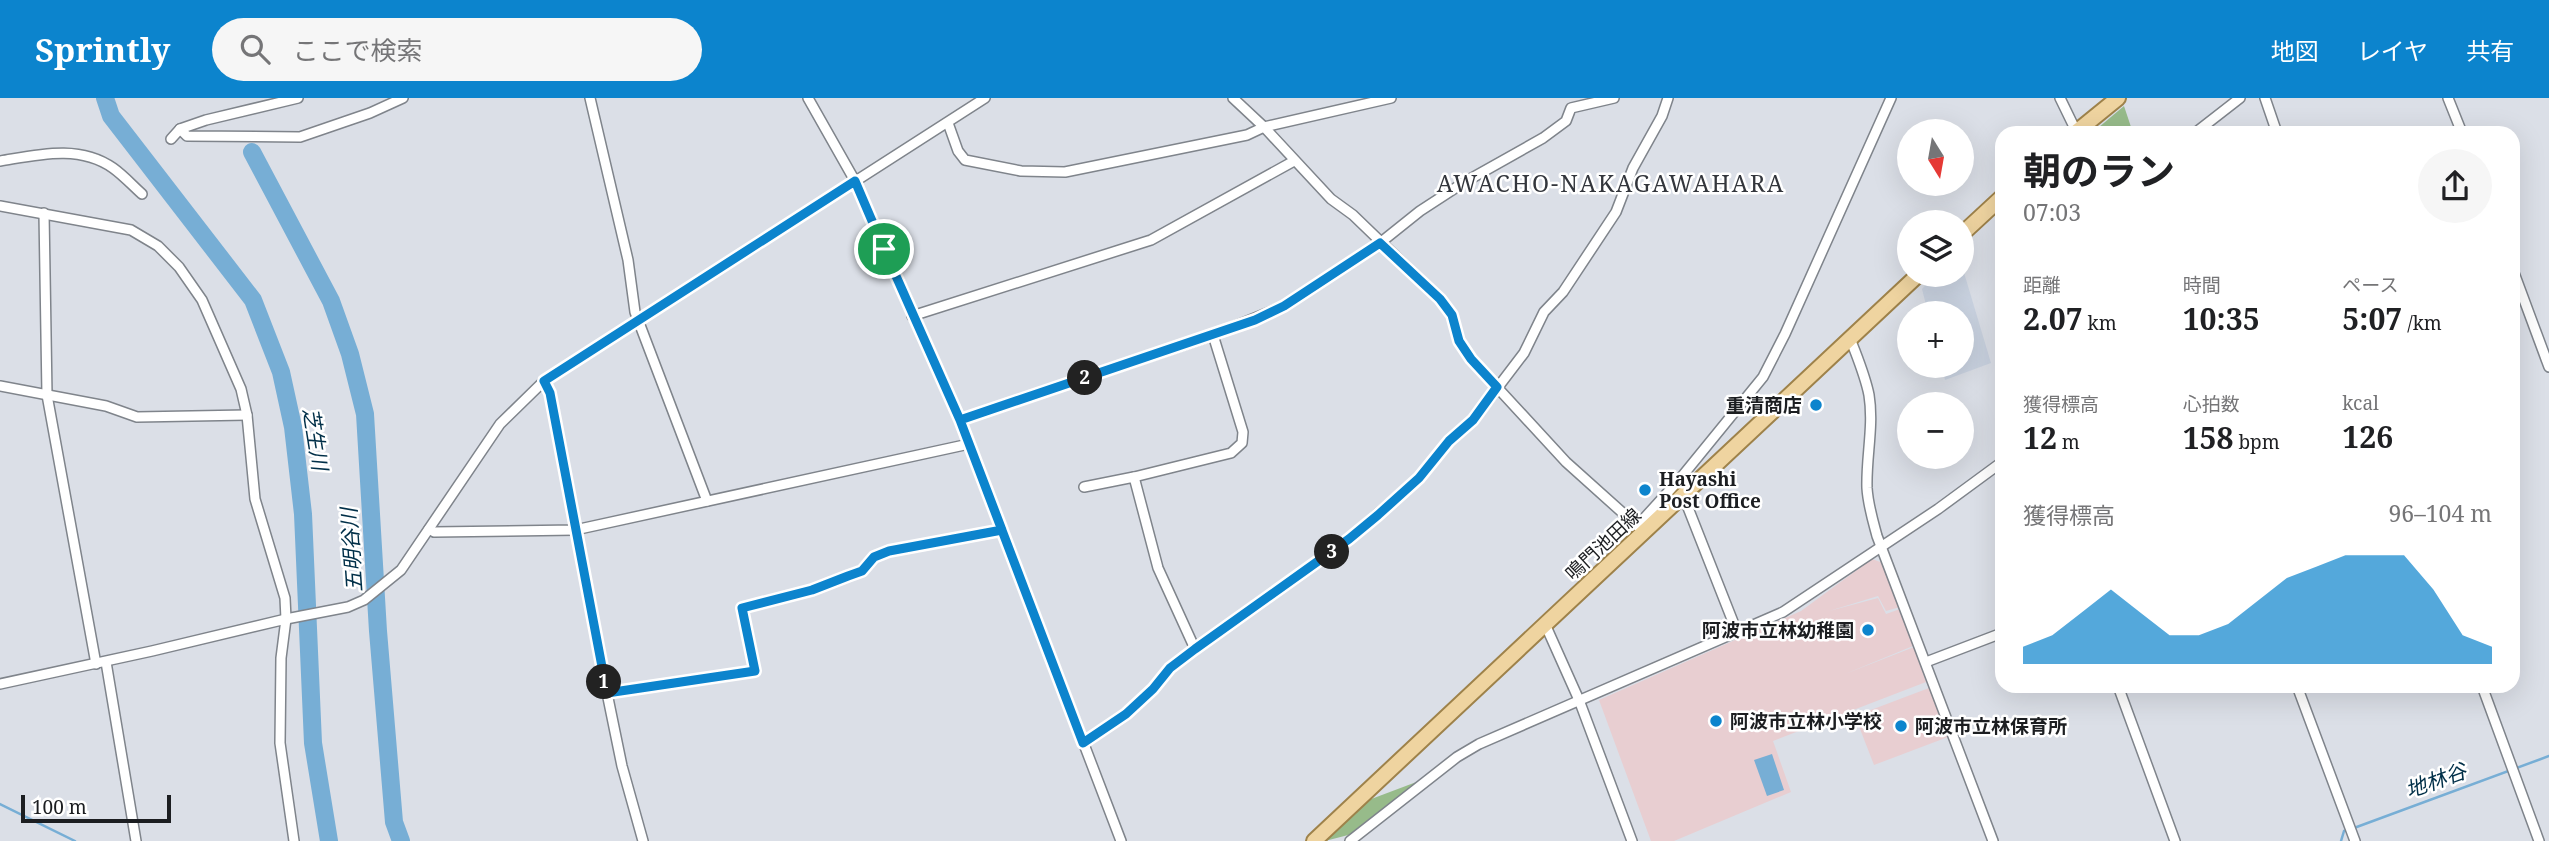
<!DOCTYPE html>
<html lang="ja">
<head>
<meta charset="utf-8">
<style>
	body { margin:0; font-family:"Noto Serif","Noto Sans JP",serif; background:#f6f6f6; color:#202124; height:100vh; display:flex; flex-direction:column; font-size:26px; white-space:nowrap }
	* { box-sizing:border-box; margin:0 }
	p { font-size:23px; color:#757577 }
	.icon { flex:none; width:38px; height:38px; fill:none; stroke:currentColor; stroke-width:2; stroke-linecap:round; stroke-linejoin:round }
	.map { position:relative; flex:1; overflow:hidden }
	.drawer { position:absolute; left:1995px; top:28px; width:525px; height:567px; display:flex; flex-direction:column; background:#fff; border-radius:21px; box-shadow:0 7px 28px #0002 }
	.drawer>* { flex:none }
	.needle { width:46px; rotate:169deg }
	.tools { position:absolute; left:1897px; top:21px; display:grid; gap:14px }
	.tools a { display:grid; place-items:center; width:77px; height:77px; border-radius:50%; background:#fff; box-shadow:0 7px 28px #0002; font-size:35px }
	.scale { position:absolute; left:21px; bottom:18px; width:150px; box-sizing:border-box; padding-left:7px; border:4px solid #1c1e21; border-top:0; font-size:19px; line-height:24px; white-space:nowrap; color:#1c1e21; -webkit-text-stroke:5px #fff; paint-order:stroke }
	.pin { position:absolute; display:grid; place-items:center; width:60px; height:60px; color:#fff; margin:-30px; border:4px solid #fff; border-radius:50%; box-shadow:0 2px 7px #0007 }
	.km { position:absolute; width:35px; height:35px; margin:-18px; border-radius:50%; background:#222; color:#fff; font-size:19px; line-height:35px; text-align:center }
	.round { display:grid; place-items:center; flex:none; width:74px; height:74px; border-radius:37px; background:#f6f6f6 }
	.summary { display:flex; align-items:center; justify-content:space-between; height:119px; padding:0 28px }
	h1 { font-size:38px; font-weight:700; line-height:52px }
	.metrics { display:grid; grid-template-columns:repeat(3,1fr); gap:10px; height:119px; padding:7px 28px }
	.metrics div { display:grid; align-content:center }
	.metrics b { font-size:30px; font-weight:700 }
	.metrics small { font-size:19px; font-weight:400 }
	.metrics p { font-size:19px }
	.chart { height:196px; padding:14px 28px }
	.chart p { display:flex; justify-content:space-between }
	.chart svg { width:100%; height:126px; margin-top:7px; fill:#0c84cd; opacity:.7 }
	header { display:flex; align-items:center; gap:42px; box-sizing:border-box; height:98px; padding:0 35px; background:#0c84cd; color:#fff }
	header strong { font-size:33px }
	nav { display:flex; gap:38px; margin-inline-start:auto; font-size:24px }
	.search { width:490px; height:63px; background:#f6f6f6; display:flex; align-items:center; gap:18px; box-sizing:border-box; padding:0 24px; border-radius:38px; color:#757577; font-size:26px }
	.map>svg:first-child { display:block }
	.built { fill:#cad3e1 }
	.education { fill:#e8ced1 }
	.green { fill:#97bb8a }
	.water { fill:#77aed5 }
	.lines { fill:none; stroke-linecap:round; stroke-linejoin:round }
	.stream { stroke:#77aed5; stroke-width:2.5 }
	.river { stroke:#77aed5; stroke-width:18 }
	.minor-casing { stroke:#7f848b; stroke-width:12 }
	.primary-casing { stroke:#9e824a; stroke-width:18 }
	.minor { stroke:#fff; stroke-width:9 }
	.primary { stroke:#efd4a0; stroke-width:14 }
	.route-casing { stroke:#fff; stroke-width:14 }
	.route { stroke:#0c84cd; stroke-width:9 }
	.poi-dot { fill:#0c84cd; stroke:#fff; stroke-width:2.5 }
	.labels { text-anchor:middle; stroke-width:5; stroke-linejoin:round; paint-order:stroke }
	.poi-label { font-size:19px; font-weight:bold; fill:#1c1e21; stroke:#fff; text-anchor:start }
	.street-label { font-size:19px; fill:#1c1e21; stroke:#fff }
	.water-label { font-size:21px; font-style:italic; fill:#002f48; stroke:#fff }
	.quarter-label { font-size:23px; letter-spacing:2px; fill:#33363c; stroke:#fff }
</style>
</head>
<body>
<header>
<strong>Sprintly</strong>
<div class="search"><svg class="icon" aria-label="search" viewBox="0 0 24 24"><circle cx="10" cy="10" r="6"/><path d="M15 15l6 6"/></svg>ここで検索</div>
<nav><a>地図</a><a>レイヤ</a><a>共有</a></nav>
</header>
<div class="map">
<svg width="2549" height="743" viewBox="0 0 2549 743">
	<rect width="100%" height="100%" fill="#dbdfe7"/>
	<!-- built -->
	<polygon class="built" points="1962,168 1991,265 1945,282 1942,268 1962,268 1962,215 1928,215 1922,191 1935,177 1962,177"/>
	<!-- education -->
	<g class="education">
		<polygon points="1872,461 1883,465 1900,509 1886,513 1878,498 1829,513 1878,500 1886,516 1900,511 1913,548 1845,576 1914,549 1926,584 1773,643 1791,694 1674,743 1651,743 1599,602 1801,513"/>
		<polygon points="1929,590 1948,639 1874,667 1855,618"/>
	</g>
	<!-- green -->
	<g class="green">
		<polygon points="2124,8 2133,35 2092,35"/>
		<polygon points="1419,683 1356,735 1325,743 1366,703"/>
	</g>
	<!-- water -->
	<polygon class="water" points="1772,656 1784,692 1767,698 1754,662"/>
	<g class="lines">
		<!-- stream -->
		<g class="stream">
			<polyline points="0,706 75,743"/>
			<polyline points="2354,730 2549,658"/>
			<polyline points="2341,743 2344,733 2348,732"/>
		</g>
		<!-- river -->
		<g class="river">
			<polyline points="105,0 111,18 253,202 281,274 293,329 303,416 313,645 329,743"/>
			<polyline points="252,54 331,203 350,256 365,316 378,533 394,724 401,743"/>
		</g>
		<defs>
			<g id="minor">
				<polyline points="590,0 628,162 635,214 707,403"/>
				<polyline points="808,0 855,83 960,322 1121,743"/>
				<polyline points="1233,0 1264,29 1331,101 1353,117 1440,201 1452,217 1459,243 1471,261 1566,364 1644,434"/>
				<polyline points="2060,0 2077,35"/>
				<polyline points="2265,0 2277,35"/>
				<polyline points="2448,0 2462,35"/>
				<polyline points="948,25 958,53 965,62 1021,73 1065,74 1247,37 1264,29 1391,0"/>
				<polyline points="180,31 187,38 300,39 370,15 403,0"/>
				<polyline points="2195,35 2240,0"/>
				<polyline points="171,41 180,31 206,22 298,0"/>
				<path d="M0,63C37,57 79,46 113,70C123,77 132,87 142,96"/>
				<polyline points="0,108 131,132 158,148 179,169 202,202 241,291 247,317 255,401 285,500 286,521 281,560 280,645 294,743"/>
				<polyline points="44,115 47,297 96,566"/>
				<polyline points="2513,172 2549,269"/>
				<polyline points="912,218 1151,142 1294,63"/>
				<path d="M1850,240C1857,259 1865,277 1869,297C1874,328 1866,359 1867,390C1868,407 1873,423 1877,438L1993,743"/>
				<polyline points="544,283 550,295 607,595 622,668 643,743"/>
				<polyline points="0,288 106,308 137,319 247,317"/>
				<polyline points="960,322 1213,237 1284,208 1380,145 1420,113 1463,85 1543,40 1566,23 1571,10 1614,0"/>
				<polyline points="1134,379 1231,355 1242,345 1243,334 1213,237"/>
				<polyline points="1084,389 1134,379 1158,470 1195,551"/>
				<polyline points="1683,397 1737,534"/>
				<polyline points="1638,427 1679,382 1763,279 1785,236 1891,0"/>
				<polyline points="429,431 434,434 575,432 969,346"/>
				<polyline points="1545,526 1579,602 1632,743"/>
				<polyline points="106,564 136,743"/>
				<polyline points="1926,564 2002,535"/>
				<polyline points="0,586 152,553 286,521 348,509 364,502 401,472 500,326 544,283 985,0"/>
				<polyline points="2118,588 2175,743"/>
				<polyline points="2297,588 2355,743"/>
				<polyline points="2482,588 2539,743"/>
				<polyline points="607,595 755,573 742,510 812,492 848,478 861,473 874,459 889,453 1002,432"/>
				<polyline points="1083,645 1126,616 1153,591 1170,570 1195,551 1349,441 1419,380 1449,343 1473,322 1524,255 1544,214 1563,194 1616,114 1633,70 1662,18 1668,0"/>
				<polyline points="1350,743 1457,659 1479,646 1783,514 1938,411 2002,364"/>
			</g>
			<g id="primary">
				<polyline points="2075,35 2118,0"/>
				<polyline points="1962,136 2002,99"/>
				<polyline points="1314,743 1918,177"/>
			</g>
		</defs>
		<!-- minor casing -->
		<use href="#minor" class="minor-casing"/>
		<!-- primary casing -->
		<use href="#primary" class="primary-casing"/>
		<!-- minor -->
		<use href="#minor" class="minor"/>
		<!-- primary -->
		<use href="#primary" class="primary"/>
	</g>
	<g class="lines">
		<defs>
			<polyline id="route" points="884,151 855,83 544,283 550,295 607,595 755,573 742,510 812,492 848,478 862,473 874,459 889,453 1002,432 960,322 1255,222 1284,208 1380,145 1440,201 1452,217 1459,243 1471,261 1497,289 1473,322 1449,343 1419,380 1378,417 1349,441 1195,551 1170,570 1153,591 1126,616 1083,645 960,322 884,151"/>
		</defs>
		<!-- route casing -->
		<use href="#route" class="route-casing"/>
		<!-- route -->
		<use href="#route" class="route"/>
	</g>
	<!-- markers -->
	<g class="poi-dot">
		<circle cx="1816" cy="307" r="7"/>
		<circle cx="1645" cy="392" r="7"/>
		<circle cx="1868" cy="532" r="7"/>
		<circle cx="1716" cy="623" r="7"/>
		<circle cx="1901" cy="628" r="7"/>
	</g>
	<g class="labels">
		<!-- poi labels -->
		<g class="poi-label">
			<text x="1802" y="314" text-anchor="end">重清商店</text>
			<text x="1659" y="388">Hayashi<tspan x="1659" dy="22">Post Office</tspan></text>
			<text x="1854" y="539" text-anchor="end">阿波市立林幼稚園</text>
			<text x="1730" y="630">阿波市立林小学校</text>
			<text x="1915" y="635">阿波市立林保育所</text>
		</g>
		<!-- street labels -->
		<g class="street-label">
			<text transform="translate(1603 446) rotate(-43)" y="7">鳴門池田線</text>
		</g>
		<!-- water labels -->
		<g class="water-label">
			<text transform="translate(315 341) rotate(81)" y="7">芝生川</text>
			<text transform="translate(352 452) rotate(-94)" y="7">五明谷川</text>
			<text transform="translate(2436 683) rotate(-20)" y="7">地林谷</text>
		</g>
		<!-- quarter labels -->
		<g class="quarter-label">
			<text x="1611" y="94">AWACHO-NAKAGAWAHARA</text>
		</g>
	</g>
</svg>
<div class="tools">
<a><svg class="needle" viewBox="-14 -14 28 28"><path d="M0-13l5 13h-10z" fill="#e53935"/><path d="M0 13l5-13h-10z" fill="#757577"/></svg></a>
<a><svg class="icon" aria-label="layers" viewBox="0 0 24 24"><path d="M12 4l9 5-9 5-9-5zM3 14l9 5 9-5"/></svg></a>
<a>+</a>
<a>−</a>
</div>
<div class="scale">100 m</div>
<div class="pin" style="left:884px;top:151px;background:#1e9e55"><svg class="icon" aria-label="arrive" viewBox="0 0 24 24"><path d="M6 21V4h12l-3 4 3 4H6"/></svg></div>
<b class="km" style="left:604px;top:584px">1</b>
<b class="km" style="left:1085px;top:280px">2</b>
<b class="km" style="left:1332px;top:454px">3</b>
<section class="drawer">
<div class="summary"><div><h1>朝のラン</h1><p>07:03</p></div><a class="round"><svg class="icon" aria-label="share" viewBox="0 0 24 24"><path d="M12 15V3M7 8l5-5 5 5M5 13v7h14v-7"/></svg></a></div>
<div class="metrics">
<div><p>距離</p><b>2.07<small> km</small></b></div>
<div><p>時間</p><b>10:35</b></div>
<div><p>ペース</p><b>5:07<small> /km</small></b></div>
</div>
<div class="metrics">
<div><p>獲得標高</p><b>12<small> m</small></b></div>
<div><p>心拍数</p><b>158<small> bpm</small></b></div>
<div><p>kcal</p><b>126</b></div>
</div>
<div class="chart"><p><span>獲得標高</span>96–104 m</p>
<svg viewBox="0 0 160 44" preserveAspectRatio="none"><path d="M0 44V38L10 34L20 26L30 18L40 26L50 34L60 34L70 30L80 22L90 14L100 10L110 6L120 6L130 6L140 18L150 34L160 38V44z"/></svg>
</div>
</section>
</div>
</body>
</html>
